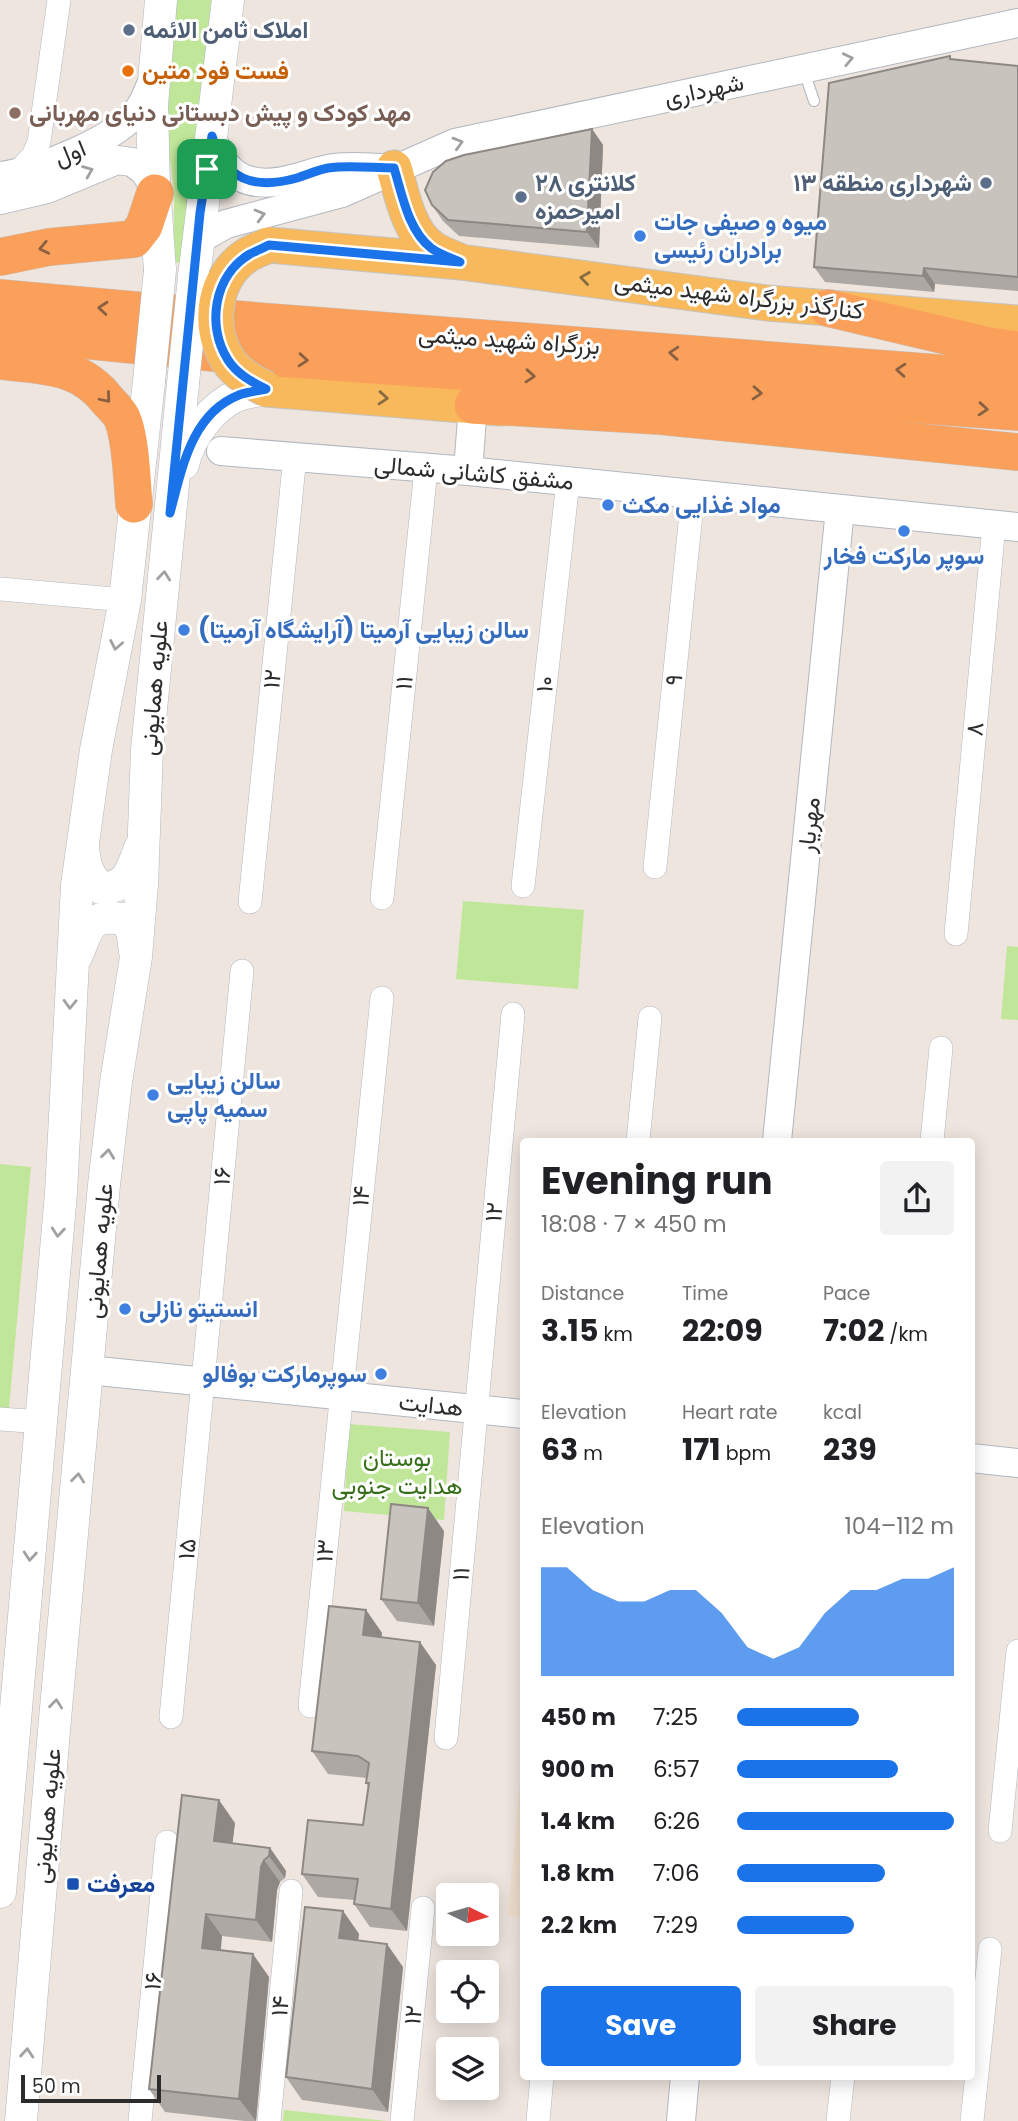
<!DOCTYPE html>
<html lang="en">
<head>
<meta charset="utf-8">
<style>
	body { margin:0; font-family:Poppins,Vazirmatn,sans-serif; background:#f2f2f2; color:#202124; height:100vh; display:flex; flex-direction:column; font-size:26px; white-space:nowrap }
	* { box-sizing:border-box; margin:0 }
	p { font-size:23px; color:#757577 }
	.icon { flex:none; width:38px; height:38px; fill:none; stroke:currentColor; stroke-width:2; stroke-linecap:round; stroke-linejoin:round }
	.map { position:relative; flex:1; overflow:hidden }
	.panel { position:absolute; left:520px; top:1138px; width:455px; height:942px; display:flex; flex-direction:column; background:#fff; border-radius:7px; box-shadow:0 4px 18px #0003 }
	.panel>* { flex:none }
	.needle { width:46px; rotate:95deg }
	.fabs { position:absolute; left:436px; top:1883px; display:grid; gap:14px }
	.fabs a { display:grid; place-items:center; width:63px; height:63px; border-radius:7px; background:#fff; box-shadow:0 4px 18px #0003; font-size:35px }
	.scale { position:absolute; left:21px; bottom:18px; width:140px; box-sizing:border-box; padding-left:7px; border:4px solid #2c2c2c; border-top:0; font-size:19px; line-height:24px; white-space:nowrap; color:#2c2c2c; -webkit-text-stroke:5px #fff; paint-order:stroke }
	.pin { position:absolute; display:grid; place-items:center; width:60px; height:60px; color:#fff; margin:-30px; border-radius:14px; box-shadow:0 4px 10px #0006 }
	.round { display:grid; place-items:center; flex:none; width:74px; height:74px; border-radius:7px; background:#f2f2f2 }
	.head { display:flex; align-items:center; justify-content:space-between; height:119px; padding:0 21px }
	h1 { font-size:38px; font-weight:700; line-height:52px }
	.figures { display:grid; grid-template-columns:repeat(3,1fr); gap:10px; height:119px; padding:7px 21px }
	.figures div { display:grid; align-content:center }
	.figures b { font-size:30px; font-weight:700 }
	.figures small { font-size:19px; font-weight:400 }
	.figures p { font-size:19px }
	.chart { height:196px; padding:14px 21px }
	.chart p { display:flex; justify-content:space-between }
	.chart svg { width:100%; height:126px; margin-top:7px; fill:#1a73e8; opacity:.7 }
	.cta { display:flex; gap:14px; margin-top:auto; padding:14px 21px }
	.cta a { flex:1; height:80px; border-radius:7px; background:#1a73e8; color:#fff; font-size:28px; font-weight:700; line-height:80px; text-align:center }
	.cta a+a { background:#f2f2f2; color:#202124 }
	ul { padding:0 21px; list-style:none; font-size:23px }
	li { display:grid; grid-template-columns:112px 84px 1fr; align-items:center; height:52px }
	li i { height:18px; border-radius:9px; background:#1a73e8 }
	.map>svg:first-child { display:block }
	.education { fill:#f0dfcd }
	.green { fill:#c0e799 }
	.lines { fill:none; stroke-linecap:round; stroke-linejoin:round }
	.service-casing { stroke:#b2b7c0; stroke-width:12 }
	.minor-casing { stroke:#b2b7c0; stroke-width:24 }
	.tertiary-casing { stroke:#b2b7c0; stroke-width:30 }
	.secondary-casing { stroke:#b2b7c0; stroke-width:33 }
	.primary-casing { stroke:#c4c4c4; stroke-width:37 }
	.trunk-casing { stroke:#c4c4c4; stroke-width:38 }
	.service { stroke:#fff; stroke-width:10 }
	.minor { stroke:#fff; stroke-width:23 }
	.tertiary { stroke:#fff; stroke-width:28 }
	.secondary { stroke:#fff; stroke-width:32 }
	.primary { stroke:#f7b95b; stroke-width:35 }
	.trunk { stroke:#fba05a; stroke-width:37 }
	.secondary-bridge-casing { stroke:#b2b7c0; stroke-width:33; stroke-linecap:butt }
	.primary-bridge-casing { stroke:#c4c4c4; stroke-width:37; stroke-linecap:butt }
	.secondary-bridge { stroke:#fff; stroke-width:32 }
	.primary-bridge { stroke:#f7b95b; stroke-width:35 }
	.wall { fill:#ada8a3 }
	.shaded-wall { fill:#8d8884 }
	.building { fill:#c9c3bd; stroke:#8d8884; stroke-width:2 }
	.oneway { stroke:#a0a0a0 }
	.oneway2 { stroke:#896041 }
	.oneway3 { stroke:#876b41 }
	.route-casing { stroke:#fff; stroke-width:14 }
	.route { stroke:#1a73e8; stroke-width:9 }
	.service-dot { fill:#5c6f8a; stroke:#fff; stroke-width:2.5 }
	.food-dot { fill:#e8710a; stroke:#fff; stroke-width:2.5 }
	.education-dot { fill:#8d6e63; stroke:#fff; stroke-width:2.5 }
	.shop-dot { fill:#3f7fe0; stroke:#fff; stroke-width:2.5 }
	.transit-dot { fill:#1a4fb4; stroke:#fff; stroke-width:2.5 }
	.labels { text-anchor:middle; stroke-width:6; stroke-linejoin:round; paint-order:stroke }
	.service-label { font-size:24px; font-weight:bold; fill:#4e5e75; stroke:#fff; text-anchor:start }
	.food-label { font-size:24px; font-weight:bold; fill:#c56008; stroke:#fff; text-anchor:start }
	.street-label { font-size:24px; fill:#2c2c2c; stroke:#fff }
	.education-label { font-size:24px; font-weight:bold; fill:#785e54; stroke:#fff; text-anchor:start }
	.shop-label { font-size:24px; font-weight:bold; fill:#366cbe; stroke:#fff; text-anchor:start }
	.park-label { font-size:24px; fill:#376e18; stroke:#fff }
	.transit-label { font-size:24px; font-weight:bold; fill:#164399; stroke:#fff; text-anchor:start }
</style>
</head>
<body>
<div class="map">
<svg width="1018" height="2121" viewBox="0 0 1018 2121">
	<rect width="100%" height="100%" fill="#eee5de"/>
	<!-- education -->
	<polygon class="education" points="523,1751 523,1917 508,1916"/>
	<!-- green -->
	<g class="green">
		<polygon points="174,0 211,0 199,133 182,262 174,263 174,191 163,109"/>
		<polygon points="463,901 584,910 578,989 456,979"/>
		<polygon points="1007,946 1018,947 1018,1020 1001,1019"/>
		<polygon points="0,1164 31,1167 9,1408 0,1408"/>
		<polygon points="349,1424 450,1432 444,1520 344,1511"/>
		<polygon points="284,2110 387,2121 283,2121"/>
	</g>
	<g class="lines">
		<defs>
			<polyline id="service" points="804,71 814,101"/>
			<g id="minor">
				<polyline points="17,173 33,156 39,142 59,0"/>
				<polyline points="0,589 125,600"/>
				<polyline points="655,867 693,494"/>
				<polyline points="523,886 568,481"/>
				<polyline points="382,898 426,469"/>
				<polyline points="250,902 295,456"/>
				<polyline points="956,934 994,525"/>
				<polyline points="638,1141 650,1018"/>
				<polyline points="932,1141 941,1048"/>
				<polyline points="0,1419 42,1422"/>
				<polyline points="310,1706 382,998"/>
				<polyline points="171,1717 242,971"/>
				<polyline points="446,1738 513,1014"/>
				<polyline points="1000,1831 1018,1651"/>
				<polyline points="140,2121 167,1842"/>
				<polyline points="269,2121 291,1891"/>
				<polyline points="402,2121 423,1908"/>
				<polyline points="538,2121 542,2076"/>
				<polyline points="838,2121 843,2076"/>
				<polyline points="972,2121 990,1949"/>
			</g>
			<g id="tertiary">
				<path d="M212,136C224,180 253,190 296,178C307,175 317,171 328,169C347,165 368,168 388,168"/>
				<path d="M0,176C37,172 117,139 139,109C145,100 149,89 153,80"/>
				<polyline points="0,200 47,189 117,160 132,162 143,170 154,185"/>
				<polyline points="198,240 226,224 342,193 455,143 1018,23"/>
				<polyline points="221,451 468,471 1018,527"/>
				<polyline points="468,471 473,405"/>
				<polyline points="777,1141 840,509"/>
				<polyline points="88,1370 523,1414"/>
				<polyline points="971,1458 1018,1463"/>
				<polyline points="681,2121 685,2076"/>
			</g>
			<g id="secondary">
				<polyline points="160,270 154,185 152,105 161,0"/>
				<polyline points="194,277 228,0"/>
				<path d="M183,464C190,436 211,407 238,395C247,392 257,391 266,389"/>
				<path d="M83,847C85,865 87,876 101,888C129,888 131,870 140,848"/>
				<path d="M77,955C89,926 89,914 123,919L132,929L135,952"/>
				<polyline points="0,1892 61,1193 77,885 96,750 125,600 149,381"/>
				<polyline points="21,2121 55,1719 104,1185 116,1082 136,957 142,885 147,750 183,383"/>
			</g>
			<g id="primary">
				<path d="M394,168C402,194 408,232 432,248C439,253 449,257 457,260"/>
				<polyline points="269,245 460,262 767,303 1018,323"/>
				<polyline points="266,389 500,408"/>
			</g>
			<g id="trunk">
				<polyline points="0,257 49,247 134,239 144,226 155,193"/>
				<polyline points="0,298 245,320 1018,379"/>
				<polyline points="828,308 989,346 1018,350"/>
				<polyline points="0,332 235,355 1018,412"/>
				<path d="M0,361C43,366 80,364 108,401C113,406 119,412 122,418C131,438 132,481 134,504"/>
				<polyline points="473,405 660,416 1018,452"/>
			</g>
		</defs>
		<!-- service casing -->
		<use href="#service" class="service-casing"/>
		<!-- minor casing -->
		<use href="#minor" class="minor-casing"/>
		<!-- tertiary casing -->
		<use href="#tertiary" class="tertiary-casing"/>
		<!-- secondary casing -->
		<use href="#secondary" class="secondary-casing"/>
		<!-- primary casing -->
		<use href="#primary" class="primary-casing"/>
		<!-- trunk casing -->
		<use href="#trunk" class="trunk-casing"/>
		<!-- service -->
		<use href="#service" class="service"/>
		<!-- minor -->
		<use href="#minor" class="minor"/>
		<!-- tertiary -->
		<use href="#tertiary" class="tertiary"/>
		<!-- secondary -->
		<use href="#secondary" class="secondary"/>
		<!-- primary -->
		<use href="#primary" class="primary"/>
		<!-- trunk -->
		<use href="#trunk" class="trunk"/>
		<defs>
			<g id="secondary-bridge">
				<polyline points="149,381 160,270"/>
				<polyline points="183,383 194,277"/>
			</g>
			<path id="primary-bridge" d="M266,389C252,382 237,374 228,360C206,326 214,275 249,254C256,250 263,248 269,245"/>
		</defs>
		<!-- secondary-bridge casing -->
		<use href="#secondary-bridge" class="secondary-bridge-casing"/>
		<!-- primary-bridge casing -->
		<use href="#primary-bridge" class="primary-bridge-casing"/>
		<!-- secondary-bridge -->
		<use href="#secondary-bridge" class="secondary-bridge"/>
		<!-- primary-bridge -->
		<use href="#primary-bridge" class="primary-bridge"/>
	</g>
	<!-- wall -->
	<g class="wall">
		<polygon points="952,59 1018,66 1018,291 935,284 934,292 825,282 814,267"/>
		<polygon points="592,129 603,145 599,248 459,236 443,221 432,205"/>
		<polygon points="444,1531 434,1626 397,1621 381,1599"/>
		<polygon points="366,1610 382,1633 381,1637 436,1665 407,1931 370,1927 354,1904 355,1900 318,1897 302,1874 363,1825 368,1786 366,1783 367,1778 328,1774 312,1751"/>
		<polygon points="235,1823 232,1843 270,1848 286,1871 285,1878 280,1882 277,1890 272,1942 222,1936 221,1950 269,1977 256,2121 245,2121 165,2112 149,2089"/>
		<polygon points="343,1911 359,1934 358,1941 403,1967 388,2112 302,2100 286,2077"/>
	</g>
	<!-- shaded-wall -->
	<g class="shaded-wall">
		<polygon points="592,129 603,145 599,248 587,232"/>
		<polygon points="924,268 935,284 934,292 923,276"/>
		<polygon points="428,1508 444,1531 434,1626 418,1603"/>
		<polygon points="366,1610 382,1633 379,1658 363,1635"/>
		<polygon points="420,1642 436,1665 407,1931 391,1909"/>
		<polygon points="219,1800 235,1823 230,1864 214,1841"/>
		<polygon points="270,1848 286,1871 285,1878 269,1856"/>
		<polygon points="264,1860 280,1882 277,1890 272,1942 256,1920 261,1867"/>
		<polygon points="343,1911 359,1934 355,1961 339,1938"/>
		<polygon points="206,1914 222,1936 218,1971 202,1948"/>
		<polygon points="387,1944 403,1967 388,2112 372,2089"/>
		<polygon points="253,1954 269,1977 256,2121 239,2099"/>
	</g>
	<!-- building -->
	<g class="building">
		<polygon points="950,56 950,59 1018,66 1018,277 924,268 923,276 814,267 829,83"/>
		<polygon points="592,129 587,232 448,220 432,205 425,190 433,172 446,161 464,155"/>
		<polygon points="391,1504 428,1508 418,1603 381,1599"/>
		<polygon points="329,1606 366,1610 363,1635 420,1642 391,1909 354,1904 358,1879 302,1874 308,1820 363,1825 369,1783 366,1783 369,1763 358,1756 312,1751"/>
		<polygon points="182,1795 219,1800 214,1841 270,1848 269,1856 264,1860 261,1867 256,1920 206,1914 202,1948 253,1954 239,2099 149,2089"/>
		<polygon points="305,1907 343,1911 339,1938 387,1944 372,2089 286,2077"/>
	</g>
	<!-- one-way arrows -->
	<defs><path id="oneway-chevron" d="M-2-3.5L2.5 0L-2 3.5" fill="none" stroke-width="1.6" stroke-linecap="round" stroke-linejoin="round" transform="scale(1.75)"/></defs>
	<g class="oneway">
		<use href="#oneway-chevron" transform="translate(848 59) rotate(-12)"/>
		<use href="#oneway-chevron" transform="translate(458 143) rotate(-16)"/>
		<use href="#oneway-chevron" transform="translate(88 171) rotate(-22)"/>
		<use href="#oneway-chevron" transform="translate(260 215) rotate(-15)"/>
		<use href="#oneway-chevron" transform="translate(164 576) rotate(-84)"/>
		<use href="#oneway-chevron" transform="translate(116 645) rotate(101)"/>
		<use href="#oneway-chevron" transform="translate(70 1004) rotate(92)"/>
		<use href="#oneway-chevron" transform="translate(108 1154) rotate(-83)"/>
		<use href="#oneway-chevron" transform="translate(58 1232) rotate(95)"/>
		<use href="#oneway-chevron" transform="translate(78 1478) rotate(-84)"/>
		<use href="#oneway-chevron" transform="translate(30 1556) rotate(95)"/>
		<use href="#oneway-chevron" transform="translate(56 1704) rotate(-84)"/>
		<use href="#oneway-chevron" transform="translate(27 2053) rotate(-85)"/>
	</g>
	<g class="oneway2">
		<use href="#oneway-chevron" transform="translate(44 248) rotate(168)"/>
		<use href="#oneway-chevron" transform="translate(103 308) rotate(-175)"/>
		<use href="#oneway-chevron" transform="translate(674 353) rotate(-176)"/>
		<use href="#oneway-chevron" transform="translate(303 360) rotate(4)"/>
		<use href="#oneway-chevron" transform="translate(901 370) rotate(-176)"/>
		<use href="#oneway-chevron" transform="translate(530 376) rotate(4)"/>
		<use href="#oneway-chevron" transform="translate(757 393) rotate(4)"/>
		<use href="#oneway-chevron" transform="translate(106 398) rotate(50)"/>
		<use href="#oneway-chevron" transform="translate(983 409) rotate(4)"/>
	</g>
	<g class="oneway3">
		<use href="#oneway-chevron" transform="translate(585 278) rotate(-172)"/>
		<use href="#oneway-chevron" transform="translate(383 398) rotate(4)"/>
	</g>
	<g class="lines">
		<defs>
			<path id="route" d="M212,136C224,180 254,190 297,178C307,175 317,170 328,168C349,165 373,168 394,168C402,194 408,230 431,248C439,254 451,258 460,262L269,245C263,248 256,251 250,254C214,275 206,326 228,360C237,374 252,382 266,389C257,391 247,392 239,395C191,414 182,469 170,513L200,213Z"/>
		</defs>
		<!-- route casing -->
		<use href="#route" class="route-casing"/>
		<!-- route -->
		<use href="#route" class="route"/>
	</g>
	<!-- markers -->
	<g class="service-dot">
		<circle cx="129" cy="30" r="7"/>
		<circle cx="986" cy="183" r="7"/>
		<circle cx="521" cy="197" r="7"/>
	</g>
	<circle class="food-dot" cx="128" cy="71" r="7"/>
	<circle class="education-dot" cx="15" cy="113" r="7"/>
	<g class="shop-dot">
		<circle cx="640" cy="236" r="7"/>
		<circle cx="608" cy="505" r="7"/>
		<circle cx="904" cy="531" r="7"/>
		<circle cx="184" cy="630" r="7"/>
		<circle cx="153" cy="1095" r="7"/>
		<circle cx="125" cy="1309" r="7"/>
		<circle cx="381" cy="1374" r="7"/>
	</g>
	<rect class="transit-dot" x="66" y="1877" width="14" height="14" rx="3.5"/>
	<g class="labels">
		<!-- service labels -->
		<g class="service-label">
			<text x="143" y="38">املاک ثامن الائمه</text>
			<text x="535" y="191">کلانتری ۲۸<tspan x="535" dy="28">امیرحمزه</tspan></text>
			<text x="972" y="191" text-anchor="end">شهرداری منطقه ۱۳</text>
		</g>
		<!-- food labels -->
		<g class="food-label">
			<text x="142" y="79">فست فود متین</text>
		</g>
		<!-- street labels -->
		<g class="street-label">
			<text transform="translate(704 90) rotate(-12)" y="8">شهرداری</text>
			<text transform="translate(70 153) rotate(-22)" y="8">اول</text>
			<text transform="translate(739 296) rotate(7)" y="8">کنارگذر بزرگراه شهید میثمی</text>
			<text transform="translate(509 340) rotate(4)" y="8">بزرگراه شهید میثمی</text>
			<text transform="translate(474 473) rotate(5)" y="8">مشفق کاشانی شمالی</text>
			<text transform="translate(272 679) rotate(-84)" y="8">۱۲</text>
			<text transform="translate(674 680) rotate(-84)" y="8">۹</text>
			<text transform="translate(404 683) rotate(-84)" y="8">۱۱</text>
			<text transform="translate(545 684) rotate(-84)" y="8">۱۰</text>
			<text transform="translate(154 688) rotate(-85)" y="8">علویه همایونی</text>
			<text transform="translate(975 729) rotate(-85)" y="8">۸</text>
			<text transform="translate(809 825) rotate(-84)" y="8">مهریار</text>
			<text transform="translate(222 1176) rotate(-85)" y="8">۱۶</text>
			<text transform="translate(361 1196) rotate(-84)" y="8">۱۴</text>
			<text transform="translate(494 1212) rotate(-85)" y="8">۱۲</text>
			<text transform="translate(99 1251) rotate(-85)" y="8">علویه همایونی</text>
			<text transform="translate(431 1405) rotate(6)" y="8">هدایت</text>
			<text transform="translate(187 1549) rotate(-85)" y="8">۱۵</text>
			<text transform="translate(325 1551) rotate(-85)" y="8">۱۳</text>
			<text transform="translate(461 1574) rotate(-85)" y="8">۱۱</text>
			<text transform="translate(47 1816) rotate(-85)" y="8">علویه همایونی</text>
			<text transform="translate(153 1981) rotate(-84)" y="8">۱۶</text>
			<text transform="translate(280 2006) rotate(-85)" y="8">۱۴</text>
			<text transform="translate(413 2015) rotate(-84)" y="8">۱۲</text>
		</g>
		<!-- education labels -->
		<g class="education-label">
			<text x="29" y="121">مهد کودک و پیش دبستانی دنیای‌ مهربانی</text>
		</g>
		<!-- shop labels -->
		<g class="shop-label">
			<text x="654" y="230">میوه و صیفی جات<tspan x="654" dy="28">برادران رئیسی</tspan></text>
			<text x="622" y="513">مواد غذایی مکث</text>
			<text x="904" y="564" text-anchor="middle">سوپر مارکت فخار</text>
			<text x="198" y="638">سالن زیبایی آرمیتا (آرایشگاه آرمیتا)</text>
			<text x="167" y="1089">سالن زیبایی<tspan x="167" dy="28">سمیه پاپی</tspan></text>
			<text x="139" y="1317">انستیتو نازلی</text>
			<text x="367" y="1382" text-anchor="end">سوپرمارکت بوفالو</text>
		</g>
		<!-- park labels -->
		<g class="park-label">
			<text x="397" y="1466">بوستان<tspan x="397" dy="28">هدایت جنوبی</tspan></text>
		</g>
		<!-- transit labels -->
		<g class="transit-label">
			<text x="87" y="1892">معرفت</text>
		</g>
	</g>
</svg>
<div class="fabs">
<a><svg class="needle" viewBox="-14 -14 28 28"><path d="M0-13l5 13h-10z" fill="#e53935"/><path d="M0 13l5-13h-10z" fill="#757577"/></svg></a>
<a><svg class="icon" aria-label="locate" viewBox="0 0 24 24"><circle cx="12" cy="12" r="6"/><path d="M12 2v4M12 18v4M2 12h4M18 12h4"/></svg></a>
<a><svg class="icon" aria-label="layers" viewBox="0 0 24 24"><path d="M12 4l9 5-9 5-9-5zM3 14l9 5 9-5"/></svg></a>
</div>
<div class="scale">50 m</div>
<div class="pin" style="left:207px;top:169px;background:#1e9e55"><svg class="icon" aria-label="arrive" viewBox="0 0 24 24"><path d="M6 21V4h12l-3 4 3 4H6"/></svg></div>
<section class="panel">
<div class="head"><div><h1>Evening run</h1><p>18:08 · 7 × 450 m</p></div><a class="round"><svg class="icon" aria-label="share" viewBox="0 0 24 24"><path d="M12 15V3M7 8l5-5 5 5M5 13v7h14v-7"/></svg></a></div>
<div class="figures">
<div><p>Distance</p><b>3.15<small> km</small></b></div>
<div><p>Time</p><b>22:09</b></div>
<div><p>Pace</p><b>7:02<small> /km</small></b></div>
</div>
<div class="figures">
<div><p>Elevation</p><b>63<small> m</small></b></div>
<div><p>Heart rate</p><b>171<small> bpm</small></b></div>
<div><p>kcal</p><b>239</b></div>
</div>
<div class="chart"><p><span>Elevation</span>104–112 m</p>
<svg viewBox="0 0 160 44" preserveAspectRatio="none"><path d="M0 44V6L10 6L20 14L30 18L40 18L50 14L60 14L70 22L80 34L90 38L100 34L110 22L120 14L130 14L140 10L150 10L160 6V44z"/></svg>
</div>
<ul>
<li><b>450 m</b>7:25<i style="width:56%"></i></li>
<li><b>900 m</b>6:57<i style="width:74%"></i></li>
<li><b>1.4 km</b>6:26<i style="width:100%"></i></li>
<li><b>1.8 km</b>7:06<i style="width:68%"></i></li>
<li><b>2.2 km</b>7:29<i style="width:54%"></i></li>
</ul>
<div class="cta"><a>Save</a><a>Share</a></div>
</section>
</div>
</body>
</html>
